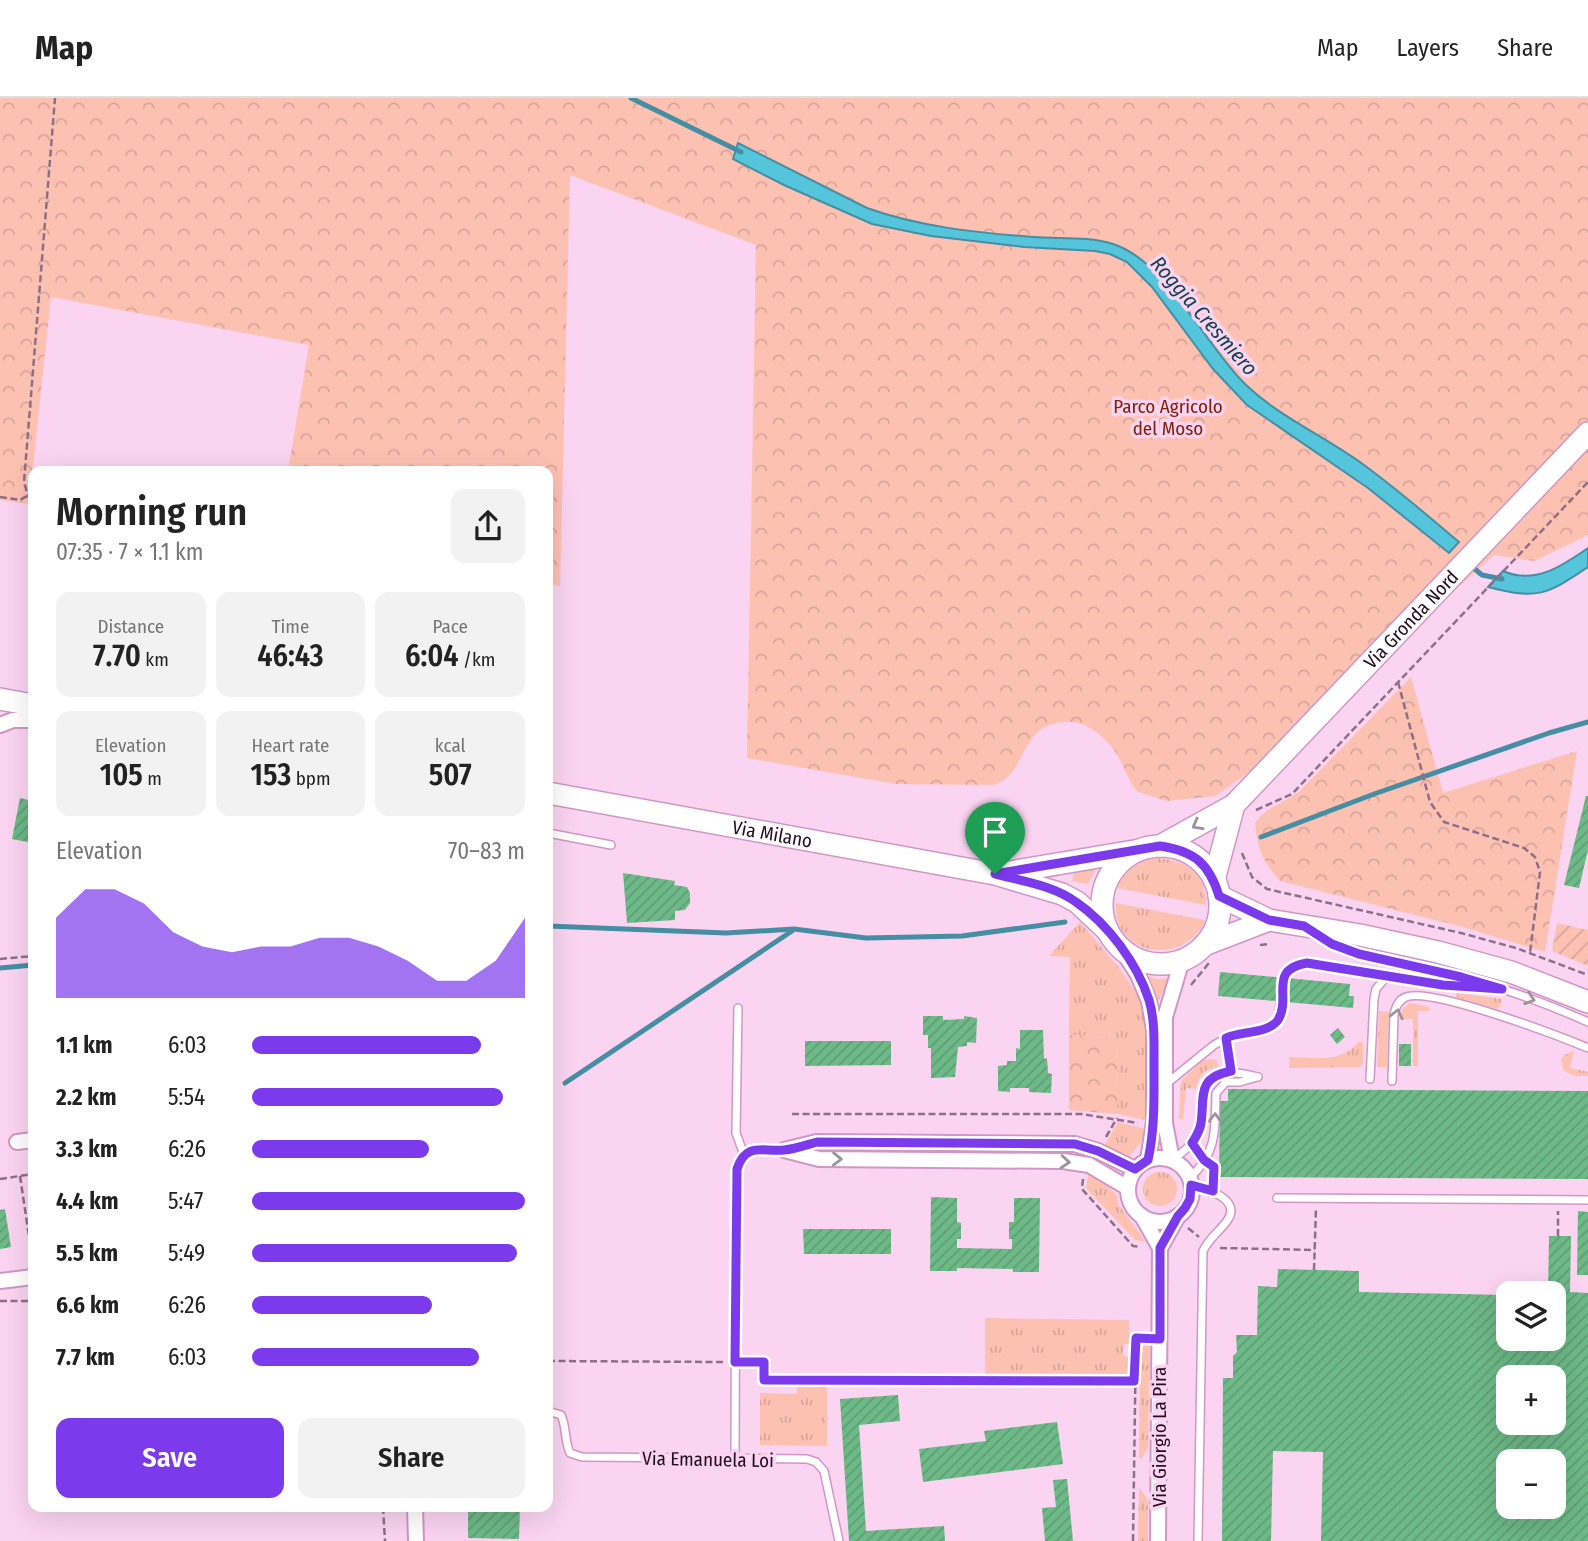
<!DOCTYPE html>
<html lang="en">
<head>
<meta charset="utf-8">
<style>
	body { margin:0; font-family:"Fira Sans Condensed",sans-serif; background:#f2f2f2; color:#222; height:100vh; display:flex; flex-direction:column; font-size:26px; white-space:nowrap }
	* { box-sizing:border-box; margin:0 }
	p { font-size:23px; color:#767676 }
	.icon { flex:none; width:38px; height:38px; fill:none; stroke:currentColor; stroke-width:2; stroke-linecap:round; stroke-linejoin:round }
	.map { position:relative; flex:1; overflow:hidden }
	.sheet { position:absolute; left:28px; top:368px; width:525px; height:1046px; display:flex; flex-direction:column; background:#fff; border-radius:14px; box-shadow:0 7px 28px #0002 }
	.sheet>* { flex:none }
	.tools { position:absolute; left:1496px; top:1183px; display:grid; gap:14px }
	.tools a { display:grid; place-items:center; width:70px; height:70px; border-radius:14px; background:#fff; box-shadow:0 7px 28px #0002; font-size:35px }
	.pin { position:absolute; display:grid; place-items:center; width:60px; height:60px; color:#fff; margin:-72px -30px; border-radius:50% 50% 50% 0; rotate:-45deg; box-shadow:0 0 7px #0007 }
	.pin .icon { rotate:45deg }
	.round { display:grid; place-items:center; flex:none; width:74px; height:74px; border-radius:14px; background:#f2f2f2 }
	.head { display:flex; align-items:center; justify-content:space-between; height:119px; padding:0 28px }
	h1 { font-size:38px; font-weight:600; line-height:52px }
	.figures { display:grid; grid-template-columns:repeat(3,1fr); gap:10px; height:119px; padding:7px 28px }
	.figures div { display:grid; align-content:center; border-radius:14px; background:#f2f2f2; text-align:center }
	.figures b { font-size:30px; font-weight:600 }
	.figures small { font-size:19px; font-weight:400 }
	.figures p { font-size:19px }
	.chart { height:196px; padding:14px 28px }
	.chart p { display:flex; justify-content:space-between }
	.chart svg { width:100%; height:126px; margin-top:7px; fill:#7c3aed; opacity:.7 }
	.button { display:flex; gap:14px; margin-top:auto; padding:14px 28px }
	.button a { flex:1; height:80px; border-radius:14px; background:#7c3aed; color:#fff; font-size:28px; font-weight:600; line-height:80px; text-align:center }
	.button a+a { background:#f2f2f2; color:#222 }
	ul { padding:0 28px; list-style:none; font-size:23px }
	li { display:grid; grid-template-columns:112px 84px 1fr; align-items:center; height:52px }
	li i { height:18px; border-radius:9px; background:#7c3aed }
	header { display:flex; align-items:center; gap:42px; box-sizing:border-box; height:98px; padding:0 35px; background:#fff; border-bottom:2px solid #e0e0e0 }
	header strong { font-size:33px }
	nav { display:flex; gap:38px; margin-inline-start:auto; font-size:24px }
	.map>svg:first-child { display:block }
	.grass { fill:url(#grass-tufts) }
	.park { fill:url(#park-crowns) }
	.garden { fill:url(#garden-furrows) }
	.water { fill:#55c5dc; stroke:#468ea4; stroke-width:2 }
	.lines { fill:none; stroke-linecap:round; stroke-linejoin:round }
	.stream { stroke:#468ea4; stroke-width:5 }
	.building { fill:url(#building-hatch); fill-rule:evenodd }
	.lane-casing { stroke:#d296c6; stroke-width:10 }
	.street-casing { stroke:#d296c6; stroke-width:18 }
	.secondary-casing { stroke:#d296c6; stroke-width:24 }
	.path { stroke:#8d6f87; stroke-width:2.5; stroke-dasharray:7 3.5; stroke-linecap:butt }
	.lane { stroke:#fff; stroke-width:7 }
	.street { stroke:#fff; stroke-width:14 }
	.secondary { stroke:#fff; stroke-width:21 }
	.oneway { stroke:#9c939b }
	.route-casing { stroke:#fff; stroke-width:14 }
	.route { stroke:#7c3aed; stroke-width:9 }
	.labels { text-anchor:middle; stroke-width:7; stroke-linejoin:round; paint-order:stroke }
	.park-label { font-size:19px; fill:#812009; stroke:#fad4f1 }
	.street-label { font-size:19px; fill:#240e21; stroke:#fad4f1 }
	.water-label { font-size:21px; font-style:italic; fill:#11444e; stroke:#fad4f1 }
</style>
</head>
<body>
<header>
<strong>Map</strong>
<nav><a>Map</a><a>Layers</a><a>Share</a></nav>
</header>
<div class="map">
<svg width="1588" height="1443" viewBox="0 0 1588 1443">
	<defs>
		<pattern id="grass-tufts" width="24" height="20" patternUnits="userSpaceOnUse" patternTransform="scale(1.75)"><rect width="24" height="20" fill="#fdc1b2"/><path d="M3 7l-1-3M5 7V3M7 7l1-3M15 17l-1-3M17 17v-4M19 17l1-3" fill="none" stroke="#d9a599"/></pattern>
		<pattern id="park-crowns" width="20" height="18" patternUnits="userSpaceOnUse" patternTransform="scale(1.75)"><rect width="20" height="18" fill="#fdc1b2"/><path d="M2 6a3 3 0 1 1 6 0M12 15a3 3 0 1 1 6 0" fill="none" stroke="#d9a599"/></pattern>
		<pattern id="garden-furrows" width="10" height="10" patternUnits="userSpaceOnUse" patternTransform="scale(1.75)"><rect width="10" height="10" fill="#fdc1b2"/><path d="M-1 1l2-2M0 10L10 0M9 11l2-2" fill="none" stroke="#d9a599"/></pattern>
		<pattern id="building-hatch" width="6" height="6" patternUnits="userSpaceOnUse" patternTransform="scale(1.75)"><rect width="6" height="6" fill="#6db987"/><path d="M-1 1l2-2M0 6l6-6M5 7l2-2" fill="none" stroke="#5e9e74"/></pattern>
	</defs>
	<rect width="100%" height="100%" fill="#fad4f1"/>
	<!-- grass -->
	<g class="grass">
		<path d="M1150,760C1182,760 1206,772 1206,807L1117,790C1123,774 1135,767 1150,760Z"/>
		<polygon points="1097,769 1088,786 1072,783 1074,774"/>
		<path d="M1115,805L1205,822C1191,858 1136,864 1119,827C1116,821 1116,812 1115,805Z"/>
		<polygon points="1080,824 1120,871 1144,906 1147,924 1146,1022 1117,1016 1118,939 1069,937 1070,859 1049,858"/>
		<polygon points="1146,878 1157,881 1169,880 1159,902"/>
		<polygon points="1457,895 1502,901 1500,909 1496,911 1456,899"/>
		<polygon points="1410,905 1429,909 1429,913 1418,913 1418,968 1413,968 1413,921 1400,921 1403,910"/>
		<polygon points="1379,913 1389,914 1387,969 1377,969"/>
		<path d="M1358,944H1363V965L1360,969L1290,970L1289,959C1314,959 1342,966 1358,944Z"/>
		<polygon points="1574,953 1570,970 1588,974 1588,978 1576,978 1564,973 1561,962 1564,957"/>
		<path d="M1211,961L1216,962L1219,969C1205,969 1199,979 1196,991L1186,990L1183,1021H1179L1181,983L1203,962Z"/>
		<polygon points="1118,1024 1145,1031 1141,1044 1129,1059 1123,1059 1104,1048"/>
		<circle cx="1160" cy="1091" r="17"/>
		<polygon points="1088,1077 1100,1082 1117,1097 1118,1106 1146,1144 1135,1142 1086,1090"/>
		<polygon points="985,1220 1129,1222 1129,1246 1123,1246 1123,1258 1129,1259 1129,1279 985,1277"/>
		<polygon points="1140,1245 1150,1246 1148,1350 1142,1360 1139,1360"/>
		<polygon points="797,1287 827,1287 827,1348 760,1347 760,1295 797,1296"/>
		<polygon points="1139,1389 1148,1402 1148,1443 1138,1443"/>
	</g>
	<!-- park -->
	<g class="park">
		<path d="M0,0H1588V437L1534,463L1494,457L1269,660L1215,698L1167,703L1138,694C1126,681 1123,662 1111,648C1102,637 1086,624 1071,624C1017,621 1030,677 993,687L896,686L747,660L756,147L570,77L560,488L548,486V373H288L309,247L51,199L29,406L0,402Z"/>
		<path d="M1411,579L1443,695L1577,653L1545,854L1463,829L1280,783C1262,762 1258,752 1255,725C1265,710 1284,704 1299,694Z"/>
		<polygon points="1069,937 1118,939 1117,1016 1069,1012"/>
	</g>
	<!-- garden -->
	<polygon class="garden" points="1557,825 1588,832 1588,868 1552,853"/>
	<!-- water -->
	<g class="water">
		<path d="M738,45L867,110C920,129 978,135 1034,139C1059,141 1089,138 1113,146C1167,163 1206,249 1246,287C1281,320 1326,339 1364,367C1397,391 1428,418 1459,444L1449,455L1368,390L1247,307L1213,271L1152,189L1127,164L1110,156L1095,153L1024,149L931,138L872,126L784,87L733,61Z"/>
		<path d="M1588,450V469C1546,497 1538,502 1488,489L1503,473C1535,487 1562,468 1588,450Z"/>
	</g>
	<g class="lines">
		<!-- stream -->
		<g class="stream">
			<polyline points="631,0 741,54"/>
			<polyline points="1470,467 1482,477 1502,481"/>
			<polyline points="1261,739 1374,696 1549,635 1588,624"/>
			<polyline points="548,828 726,835 794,831 866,840 962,838 1065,824"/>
			<polyline points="0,870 33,867"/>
			<polyline points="565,985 792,833"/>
		</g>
	</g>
	<!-- building -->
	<g class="building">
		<polygon points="1586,698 1588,698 1588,752 1579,790 1564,787"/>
		<polygon points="20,700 33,703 33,745 12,741"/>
		<polygon points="623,775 675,783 674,787 687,789 690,795 690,805 685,812 675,813 675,822 627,825"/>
		<polygon points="1220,874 1350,886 1349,898 1354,898 1353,910 1218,898"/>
		<polygon points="923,918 943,918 943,922 964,921 964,918 977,920 976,945 967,944 967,948 958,949 955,979 931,980 931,950 928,950 928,937 923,937"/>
		<polygon points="1338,930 1345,939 1337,946 1330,937"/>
		<polygon points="1020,932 1043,932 1044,961 1047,960 1048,975 1052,976 1051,995 1029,994 1029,990 1010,990 1010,994 998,993 998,968 1007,967 1007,963 1016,963 1016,950 1020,951"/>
		<polygon points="805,943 891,943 891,967 805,968"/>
		<rect x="1399" y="946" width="12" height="22"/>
		<polygon points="1228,991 1588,993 1588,1081 1219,1079 1220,1003 1228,1003"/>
		<polygon points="931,1099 957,1100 957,1124 961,1125 961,1141 957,1141 957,1150 1012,1151 1012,1141 1009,1141 1009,1124 1014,1124 1014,1100 1040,1100 1039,1174 1013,1174 1013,1171 957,1170 957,1173 930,1173"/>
		<polygon points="5,1111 11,1149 0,1151 0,1112"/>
		<polygon points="1578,1113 1588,1114 1588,1177 1577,1177"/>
		<polygon points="803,1131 891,1131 891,1156 804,1156"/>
		<path d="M1549,1138H1571L1570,1194L1588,1195V1443H1321L1323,1354L1273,1353L1271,1443H1222L1223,1280H1233V1258L1237,1254L1236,1237H1257L1258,1188L1277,1189L1278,1171L1359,1173V1194L1508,1197V1241H1554V1195H1548ZM1508,1279H1554V1325H1508ZM1508,1363H1554V1409H1508Z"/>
		<polygon points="898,1297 900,1323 859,1327 866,1433 944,1428 945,1443 849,1443 840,1301"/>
		<polygon points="1057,1324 1063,1366 923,1384 919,1351 986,1343 984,1333"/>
		<polygon points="1067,1381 1073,1443 1045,1443 1042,1410 1056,1409 1053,1382"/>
		<polygon points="468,1409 520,1409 519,1441 468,1440"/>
	</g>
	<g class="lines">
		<defs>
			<g id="lane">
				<polyline points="548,735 611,747"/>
				<path d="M1319,838C1356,863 1413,868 1457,878C1501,889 1546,905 1588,924"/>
				<polyline points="738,910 736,1035 744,1057"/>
				<polyline points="1226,940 1231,973"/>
				<polyline points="1370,981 1374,901 1376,891 1388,877"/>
				<path d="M1392,983L1394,916C1396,909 1398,902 1406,899C1431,889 1559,938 1588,950"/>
				<polyline points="1166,986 1214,947 1234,936 1269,929 1278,921 1285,875 1292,868 1307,865 1443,887 1502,891"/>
				<polyline points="744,1057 756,1052 784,1052"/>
				<path d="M1172,1062C1183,1054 1193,1047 1198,1034C1202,1024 1201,1013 1202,1001C1205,968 1234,973 1258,979"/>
				<path d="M1189,1080C1218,1056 1215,1029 1216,995L1226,984H1240L1257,979"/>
				<path d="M1191,1087C1205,1090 1243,1101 1227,1123C1219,1134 1209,1140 1203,1153L1198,1443"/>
				<polyline points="1277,1100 1588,1102"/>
				<path d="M548,1313L561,1317C567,1330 564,1342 570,1355L582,1359L807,1361L816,1364L824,1373L839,1443"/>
				<polyline points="735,1361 736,1071 744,1057"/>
			</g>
			<g id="street">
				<polyline points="0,627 13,622 33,622"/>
				<polyline points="1120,849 1138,877 1149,903 1154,932 1154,1024 1148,1062"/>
				<polyline points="17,1044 33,1042"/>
				<circle cx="1160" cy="1092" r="32"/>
				<polyline points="1172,1062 1165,1025 1165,919 1182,862"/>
				<polyline points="1128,1090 1089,1067 1063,1063 819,1061 784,1052 817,1044 1075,1046 1098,1053 1135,1071"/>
				<polyline points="1142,1118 1160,1150"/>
				<polyline points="0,1183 33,1179"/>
				<polyline points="415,1409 416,1443"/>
				<polyline points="1158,1443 1160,1150 1178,1118"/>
			</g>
			<g id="secondary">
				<polyline points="0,601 33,607"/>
				<path id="s1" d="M548,695L995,776L1062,796L1077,804L1108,833"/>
				<path id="s2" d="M1160,748L1234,707L1588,335"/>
				<circle cx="1161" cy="807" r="59"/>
				<polyline points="1004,775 1134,753"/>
				<polyline points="1214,782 1234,707"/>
				<polyline points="1219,798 1269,822 1360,837 1438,854 1511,874 1588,904"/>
				<polyline points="1204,847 1269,822"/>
			</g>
		</defs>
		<!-- lane casing -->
		<use href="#lane" class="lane-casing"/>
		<!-- street casing -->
		<use href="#street" class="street-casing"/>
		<!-- secondary casing -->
		<use href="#secondary" class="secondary-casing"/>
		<!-- path -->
		<g class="path">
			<polyline points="0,399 20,402 27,398"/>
			<polyline points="33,400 28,398 24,384 55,0"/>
			<polyline points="1398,584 1430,704 1444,724 1524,750 1535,759 1540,774 1530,855"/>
			<polyline points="1256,712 1292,696 1588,384"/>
			<polyline points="1242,755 1252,779 1267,791 1461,835 1516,850 1588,877"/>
			<polyline points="1260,847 1270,846"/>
			<polyline points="0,861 33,858"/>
			<polyline points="1191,887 1209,865"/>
			<polyline points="792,1016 1081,1016 1138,1025"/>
			<polyline points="1106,1039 1117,1020"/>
			<polyline points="20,1078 33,1165"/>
			<polyline points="0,1081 33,1076"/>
			<polyline points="1083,1081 1082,1091 1133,1148 1141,1149"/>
			<polyline points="1188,1130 1199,1139"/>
			<polyline points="1558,1138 1558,1113"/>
			<polyline points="1220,1150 1315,1152"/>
			<polyline points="1314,1172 1316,1110"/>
			<polyline points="0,1203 33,1203"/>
			<polyline points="548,1263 724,1264"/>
			<polyline points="748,1264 763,1264 764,1282 1134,1283"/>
			<polyline points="383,1409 385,1443"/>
			<polyline points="1133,1443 1136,1240 1146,1240"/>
		</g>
		<!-- lane -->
		<use href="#lane" class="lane"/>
		<!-- street -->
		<use href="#street" class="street"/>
		<!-- secondary -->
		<use href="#secondary" class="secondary"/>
	</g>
	<!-- one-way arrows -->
	<defs><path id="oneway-chevron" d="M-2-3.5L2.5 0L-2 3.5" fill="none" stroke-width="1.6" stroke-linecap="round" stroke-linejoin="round" transform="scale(1.75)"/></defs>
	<g class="oneway">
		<use href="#oneway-chevron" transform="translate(1197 727) rotate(151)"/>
		<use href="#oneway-chevron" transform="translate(1530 901) rotate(19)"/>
		<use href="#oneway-chevron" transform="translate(1397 916) rotate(-77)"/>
		<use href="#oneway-chevron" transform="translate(1215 1020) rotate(-88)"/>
		<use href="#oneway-chevron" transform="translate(837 1061) rotate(1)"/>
		<use href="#oneway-chevron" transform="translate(1065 1064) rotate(5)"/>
	</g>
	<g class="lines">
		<defs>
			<path id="route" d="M1160,748C1194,753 1209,765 1219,798L1269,822L1304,828L1332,846L1359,856L1461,879L1502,891L1443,887L1307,865C1267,872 1292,899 1278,922C1268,936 1240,933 1226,940L1231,973C1196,980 1205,998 1201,1025C1200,1032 1196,1039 1192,1045L1204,1062L1214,1069L1213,1093L1191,1087L1190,1101L1185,1110L1178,1118L1160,1150V1241L1136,1240L1134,1283L764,1282V1264H735L737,1071C746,1044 762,1054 784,1052C795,1051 806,1047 817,1044L1075,1046L1098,1053L1135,1071L1148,1062C1155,1030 1154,999 1154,966C1154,945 1155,922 1149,902C1137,865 1108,826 1076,804C1053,787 1021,783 995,776Z"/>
		</defs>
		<!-- route casing -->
		<use href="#route" class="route-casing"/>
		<!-- route -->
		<use href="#route" class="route"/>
	</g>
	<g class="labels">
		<!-- park labels -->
		<g class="park-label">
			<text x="1168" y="315">Parco Agricolo<tspan x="1168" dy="22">del Moso</tspan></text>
		</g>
		<!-- street labels -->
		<g class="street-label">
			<text dy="7" stroke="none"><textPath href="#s2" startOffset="341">Via Gronda Nord</textPath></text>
			<text dy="7" stroke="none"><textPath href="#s1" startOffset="228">Via Milano</textPath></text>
			<text transform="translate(1159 1339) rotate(-90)" y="7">Via Giorgio La Pira</text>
			<text transform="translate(708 1361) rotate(1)" y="7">Via Emanuela Loi</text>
		</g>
		<!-- water labels -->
		<g class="water-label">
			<text transform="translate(1204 218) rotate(49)" y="7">Roggia Cresmiero</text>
		</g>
	</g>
</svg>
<div class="tools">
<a><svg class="icon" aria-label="layers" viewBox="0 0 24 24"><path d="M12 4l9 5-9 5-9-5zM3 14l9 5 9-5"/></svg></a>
<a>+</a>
<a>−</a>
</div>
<div class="pin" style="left:995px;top:776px;background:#1e9e55"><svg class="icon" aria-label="arrive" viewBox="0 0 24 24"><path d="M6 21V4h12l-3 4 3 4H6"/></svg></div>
<section class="sheet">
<div class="head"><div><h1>Morning run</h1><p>07:35 · 7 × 1.1 km</p></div><a class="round"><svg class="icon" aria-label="share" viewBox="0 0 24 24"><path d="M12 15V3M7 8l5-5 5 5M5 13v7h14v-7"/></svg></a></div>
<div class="figures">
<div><p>Distance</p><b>7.70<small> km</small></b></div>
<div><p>Time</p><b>46:43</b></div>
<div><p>Pace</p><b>6:04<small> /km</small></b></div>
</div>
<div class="figures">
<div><p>Elevation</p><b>105<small> m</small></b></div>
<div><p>Heart rate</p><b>153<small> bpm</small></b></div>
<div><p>kcal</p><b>507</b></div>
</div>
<div class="chart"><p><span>Elevation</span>70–83 m</p>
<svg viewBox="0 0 160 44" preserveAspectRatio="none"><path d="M0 44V16L10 6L20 6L30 11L40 21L50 26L60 28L70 26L80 26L90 23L100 23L110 26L120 31L130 38L140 38L150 31L160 16V44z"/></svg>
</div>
<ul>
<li><b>1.1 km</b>6:03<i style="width:84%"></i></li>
<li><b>2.2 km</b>5:54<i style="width:92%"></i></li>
<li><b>3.3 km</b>6:26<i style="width:65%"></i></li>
<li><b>4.4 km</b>5:47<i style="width:100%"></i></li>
<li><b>5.5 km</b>5:49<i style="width:97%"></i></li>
<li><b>6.6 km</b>6:26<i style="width:66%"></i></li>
<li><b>7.7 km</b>6:03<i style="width:83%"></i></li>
</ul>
<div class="button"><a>Save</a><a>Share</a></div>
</section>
</div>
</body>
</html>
